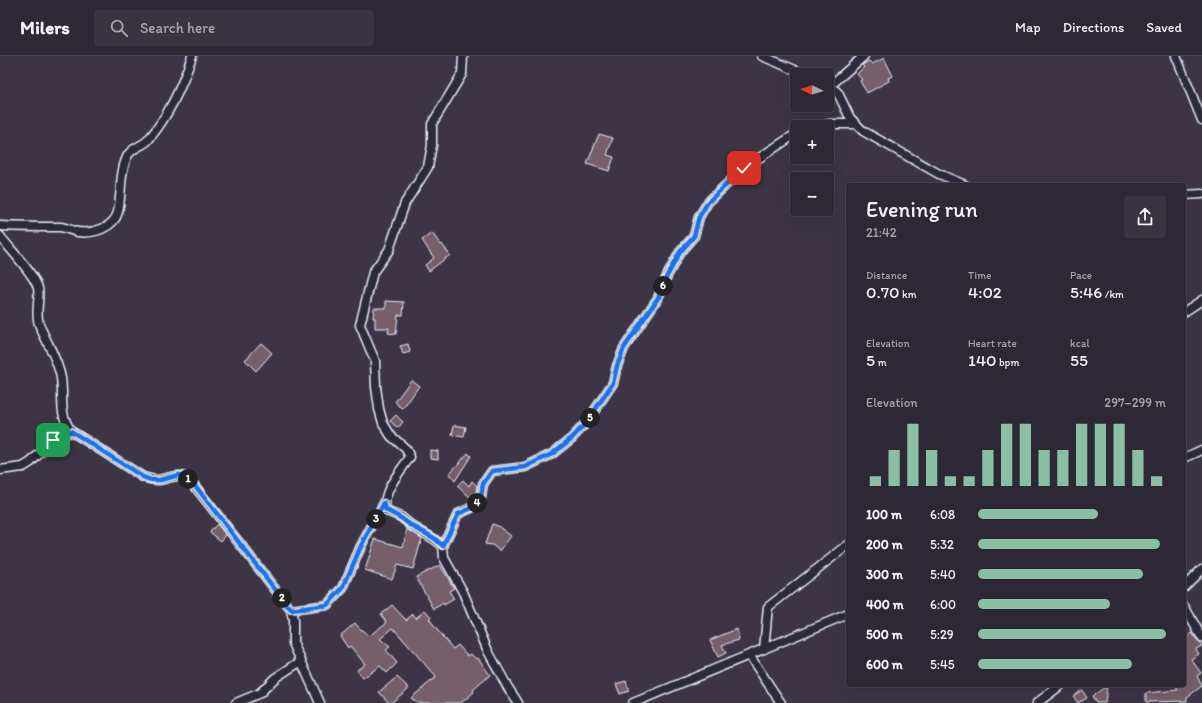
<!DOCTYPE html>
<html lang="en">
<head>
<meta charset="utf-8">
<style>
	body { margin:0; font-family:Itim,sans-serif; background:#3a3440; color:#f1f3f6; height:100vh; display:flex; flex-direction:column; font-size:15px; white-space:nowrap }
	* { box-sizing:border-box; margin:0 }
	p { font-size:13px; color:#a7a6ac }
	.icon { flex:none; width:22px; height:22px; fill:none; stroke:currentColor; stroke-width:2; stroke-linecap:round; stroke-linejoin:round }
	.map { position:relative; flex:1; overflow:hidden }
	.sheet { position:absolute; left:846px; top:127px; width:340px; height:504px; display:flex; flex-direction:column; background:#2e2834; border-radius:4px; box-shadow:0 4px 16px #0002,0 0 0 1px #49444f }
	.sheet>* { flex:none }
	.needle { width:26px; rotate:275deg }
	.tools { position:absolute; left:790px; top:12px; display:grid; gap:8px }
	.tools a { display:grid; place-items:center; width:44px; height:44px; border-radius:4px; background:#2e2834; box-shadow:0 4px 16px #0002,0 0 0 1px #49444f; font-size:20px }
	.pin { position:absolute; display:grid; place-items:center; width:34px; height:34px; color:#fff; margin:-17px; border-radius:8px; box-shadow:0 2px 6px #0006 }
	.km { position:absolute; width:20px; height:20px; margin:-10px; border-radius:50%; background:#222; color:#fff; font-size:11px; line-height:20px; text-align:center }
	.round { display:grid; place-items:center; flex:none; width:42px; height:42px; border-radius:4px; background:#3a3440 }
	.head { display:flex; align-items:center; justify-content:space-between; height:68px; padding:0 20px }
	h1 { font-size:22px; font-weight:600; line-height:30px }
	.stats { display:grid; grid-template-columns:repeat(3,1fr); gap:6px; height:68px; padding:4px 20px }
	.stats div { display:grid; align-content:center }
	.stats b { font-size:17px; font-weight:600 }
	.stats small { font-size:11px; font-weight:400 }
	.stats p { font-size:11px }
	.chart { height:112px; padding:8px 20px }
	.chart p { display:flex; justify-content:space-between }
	.chart svg { width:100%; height:72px; margin-top:4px; stroke:#8abfa5; stroke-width:6 }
	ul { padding:0 20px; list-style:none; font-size:13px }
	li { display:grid; grid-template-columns:64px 48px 1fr; align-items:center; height:30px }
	li i { height:10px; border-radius:5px; background:#8abfa5 }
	header { display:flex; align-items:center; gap:24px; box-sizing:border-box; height:56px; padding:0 20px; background:#2e2834; border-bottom:1px solid #49444f }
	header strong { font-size:19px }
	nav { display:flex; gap:22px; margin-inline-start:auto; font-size:14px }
	.search { width:280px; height:36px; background:#3a3440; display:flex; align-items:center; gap:10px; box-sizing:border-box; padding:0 14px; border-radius:4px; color:#a7a6ac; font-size:15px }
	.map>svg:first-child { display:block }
	.building { fill:#775f6b; stroke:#e8f1f8 }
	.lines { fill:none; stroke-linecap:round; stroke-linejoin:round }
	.street-casing { stroke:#e8f1f8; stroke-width:11 }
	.street { stroke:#2f2a3d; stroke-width:8 }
	.route-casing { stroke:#fff; stroke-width:8 }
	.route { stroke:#1a73e8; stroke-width:5 }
</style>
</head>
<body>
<header>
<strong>Milers</strong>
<div class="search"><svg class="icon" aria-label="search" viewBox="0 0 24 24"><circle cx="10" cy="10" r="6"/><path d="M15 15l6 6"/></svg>Search here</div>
<nav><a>Map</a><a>Directions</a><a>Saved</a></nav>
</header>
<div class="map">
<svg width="1202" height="647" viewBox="0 0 1202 647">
	<rect width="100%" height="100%" fill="#3d3546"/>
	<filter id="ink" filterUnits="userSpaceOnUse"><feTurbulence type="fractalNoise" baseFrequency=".025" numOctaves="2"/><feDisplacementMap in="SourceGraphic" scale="8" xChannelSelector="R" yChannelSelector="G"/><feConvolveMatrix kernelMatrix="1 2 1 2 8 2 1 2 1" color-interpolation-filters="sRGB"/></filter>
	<g filter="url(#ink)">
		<!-- building -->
		<g class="building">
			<polygon points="884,2 893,20 888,22 889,25 867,37 860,25 862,24 857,18 864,11 862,9 869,5 872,8"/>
			<polygon points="599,78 613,82 607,99 614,101 609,115 587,108"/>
			<polygon points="432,177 441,189 442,188 450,199 429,215 425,209 434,202 422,184"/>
			<polygon points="386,245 404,246 403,259 398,259 396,278 388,277 389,272 375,272 375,262 373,262 374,252 386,252"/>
			<polygon points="261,287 272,297 256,315 245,304"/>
			<polygon points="408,288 410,296 403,298 400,290"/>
			<polygon points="411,324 419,330 403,353 395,346"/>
			<polygon points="396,359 403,366 398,372 390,365"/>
			<polygon points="454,369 466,371 464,381 452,379"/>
			<polygon points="430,394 438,395 438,403 430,402"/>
			<polygon points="468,397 471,400 455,425 449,418"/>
			<polygon points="463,424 469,430 472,425 477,430 476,436 471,442 457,430"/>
			<polygon points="217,468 226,479 221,485 210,476"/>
			<polygon points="492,468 498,470 511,480 500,495 492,489 485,488"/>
			<polygon points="407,473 422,482 413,513 397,509 392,523 365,514 375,483 403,491"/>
			<polygon points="440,509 454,532 449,535 454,543 444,549 443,547 434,553 416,521"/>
			<polygon points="392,549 406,564 413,558 416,562 425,554 431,561 429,563 434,569 433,569 453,593 458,589 468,600 471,598 476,603 478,602 490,619 473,634 474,636 461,647 418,647 411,642 436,621 393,572 380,583 390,591 386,594 397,607 387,617 380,610 363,622 357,614 365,608 350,590 348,592 340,580 355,567 361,574 362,574 369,580 387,566 381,558"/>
			<polygon points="737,573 739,584 722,589 726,597 718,601 710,584"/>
			<polygon points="1192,577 1202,590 1196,593 1199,598 1191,603 1201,617 1197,620 1202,630 1187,641 1187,645 1146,646 1146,637 1178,634 1174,629 1184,629 1184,585"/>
			<polygon points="397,621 409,632 391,647 389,647 379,636"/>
			<polygon points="626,625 629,635 620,638 616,628"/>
			<polygon points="1107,630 1105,647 1096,647 1092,640"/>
			<polygon points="1082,634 1087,642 1078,647 1073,640"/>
		</g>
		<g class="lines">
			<defs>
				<g id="street">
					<path d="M463,0L462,18L432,68V89L428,111L405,147L389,194L373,216L360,269L375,305L376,331L379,353L383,367L391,380L406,393L410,401C400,416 381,436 386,455L401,461L412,470L434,483L443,490L444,502L463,536L488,595L507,630L518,647"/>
					<polyline points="762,0 807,19"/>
					<polyline points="1176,0 1202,64"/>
					<polyline points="827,26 838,37 850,62 863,75 939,118 965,129"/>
					<polyline points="831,29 864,0"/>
					<polyline points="817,71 829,68 856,68"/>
					<polyline points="1184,139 1202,138"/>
					<path d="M0,170C20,171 40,171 61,171C67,172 72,175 78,176C93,178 114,172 118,156C122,138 119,116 128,99C135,89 143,91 149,83C168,60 183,28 192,0"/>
					<path d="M0,180C9,192 35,219 38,232C40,244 35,257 39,268C46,286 58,303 61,322C64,343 58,356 71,375L143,421C149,423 153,424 159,424C170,422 180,416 190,424L244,493L291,554L293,564V587L320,647"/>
					<polyline points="1184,256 1202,244"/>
					<polyline points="1184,402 1202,394"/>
					<polyline points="0,414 23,411 31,406 53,384 71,375"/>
					<polyline points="443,490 458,458 471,452 476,448 481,441 483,428 492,415 525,411 552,398 572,382 587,366 613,327 617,310 624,292 658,242 667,220 680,196 694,180 699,161 708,146 744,112 797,77"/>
					<polyline points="1184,531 1202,513"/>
					<polyline points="1184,550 1202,582"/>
					<polyline points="291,554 327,549 343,532 361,490 384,447"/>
					<polyline points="764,593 768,551 848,489"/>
					<polyline points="749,599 781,647"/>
					<polyline points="236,647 260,637 275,622 295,609 301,606"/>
					<polyline points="633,647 848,558"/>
					<polyline points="1037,647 1061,629"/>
				</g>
			</defs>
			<!-- street casing -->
			<use href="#street" class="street-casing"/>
			<!-- street -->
			<use href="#street" class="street"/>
		</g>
	</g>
	<g class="lines" filter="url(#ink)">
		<defs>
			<polyline id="route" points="53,384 71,375 143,421 151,424 160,424 179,419 186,421 197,432 291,554 327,549 343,532 361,490 384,447 386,454 401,462 412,470 434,482 443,490 458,458 472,452 476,448 481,441 483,428 492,415 525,411 552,398 572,382 587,366 613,327 617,310 624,292 658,242 667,220 680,196 694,180 699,161 708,146 744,112"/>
		</defs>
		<!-- route casing -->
		<use href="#route" class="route-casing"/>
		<!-- route -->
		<use href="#route" class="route"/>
	</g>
</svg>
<div class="tools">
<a><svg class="needle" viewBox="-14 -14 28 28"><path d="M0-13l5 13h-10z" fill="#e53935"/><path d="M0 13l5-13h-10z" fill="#a7a6ac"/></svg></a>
<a>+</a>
<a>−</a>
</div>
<div class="pin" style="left:53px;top:384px;background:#1e9e55"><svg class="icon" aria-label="arrive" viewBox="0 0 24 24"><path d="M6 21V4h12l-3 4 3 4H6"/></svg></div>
<div class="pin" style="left:744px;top:112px;background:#d93025"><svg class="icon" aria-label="check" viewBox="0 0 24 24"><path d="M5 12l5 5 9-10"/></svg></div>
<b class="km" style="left:188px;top:423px">1</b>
<b class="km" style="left:282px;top:542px">2</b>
<b class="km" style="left:376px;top:463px">3</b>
<b class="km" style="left:477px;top:447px">4</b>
<b class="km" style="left:590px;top:362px">5</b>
<b class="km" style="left:663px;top:230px">6</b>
<section class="sheet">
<div class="head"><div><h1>Evening run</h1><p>21:42</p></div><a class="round"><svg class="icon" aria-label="share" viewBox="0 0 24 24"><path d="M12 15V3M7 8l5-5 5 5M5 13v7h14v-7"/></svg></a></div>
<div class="stats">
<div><p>Distance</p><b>0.70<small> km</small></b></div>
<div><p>Time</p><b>4:02</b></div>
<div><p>Pace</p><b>5:46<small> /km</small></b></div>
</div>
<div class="stats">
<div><p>Elevation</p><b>5<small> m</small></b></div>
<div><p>Heart rate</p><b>140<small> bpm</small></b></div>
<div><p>kcal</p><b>55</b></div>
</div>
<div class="chart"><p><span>Elevation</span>297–299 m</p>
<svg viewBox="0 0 160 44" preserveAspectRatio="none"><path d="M5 44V38M15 44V22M25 44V6M35 44V22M45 44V38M55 44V38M65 44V22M75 44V6M85 44V6M95 44V22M105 44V22M115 44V6M125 44V6M135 44V6M145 44V22M155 44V38"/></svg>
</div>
<ul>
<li><b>100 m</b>6:08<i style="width:64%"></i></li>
<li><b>200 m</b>5:32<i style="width:97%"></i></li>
<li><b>300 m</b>5:40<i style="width:88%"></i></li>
<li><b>400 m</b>6:00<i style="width:70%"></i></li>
<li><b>500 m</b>5:29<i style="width:100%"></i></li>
<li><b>600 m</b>5:45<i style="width:82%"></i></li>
</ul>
</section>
</div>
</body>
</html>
